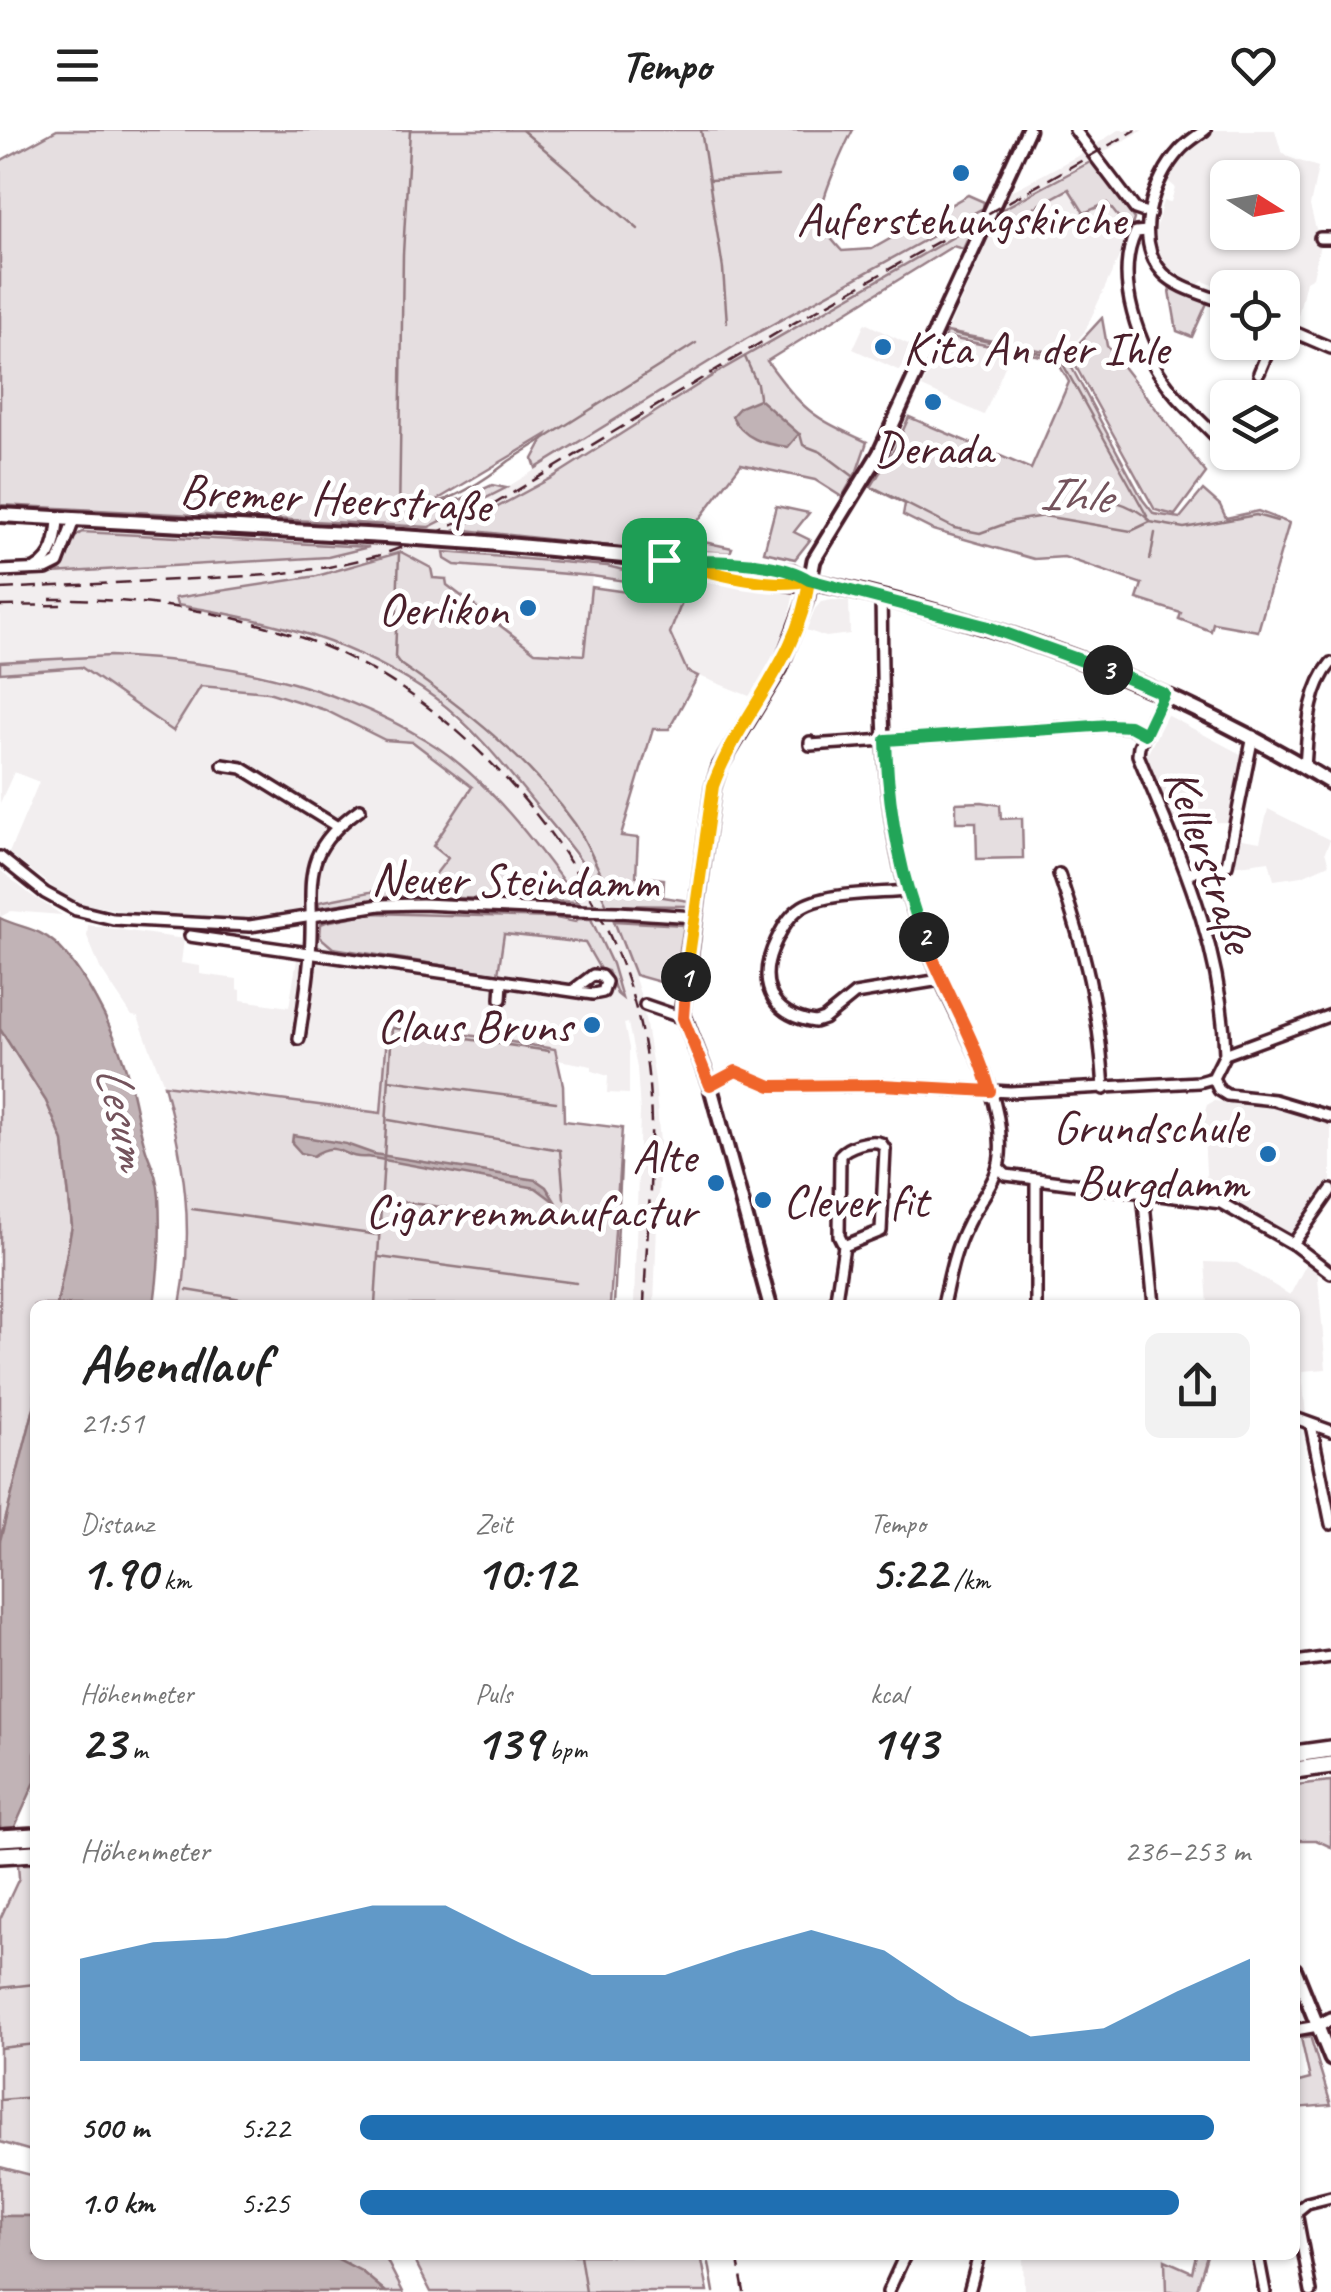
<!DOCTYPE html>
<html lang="de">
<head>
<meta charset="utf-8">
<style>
	body { margin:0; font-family:Caveat,sans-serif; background:#f2f2f2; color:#222; height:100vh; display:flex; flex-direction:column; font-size:38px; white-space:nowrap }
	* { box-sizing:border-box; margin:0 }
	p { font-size:32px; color:#767676 }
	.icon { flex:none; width:55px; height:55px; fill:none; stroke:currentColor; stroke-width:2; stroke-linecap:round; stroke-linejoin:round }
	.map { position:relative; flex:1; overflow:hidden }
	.side { position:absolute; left:30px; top:1170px; width:1270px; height:960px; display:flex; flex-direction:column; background:#fff; border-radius:15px; box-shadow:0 2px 8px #0004 }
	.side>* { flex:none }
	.needle { width:65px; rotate:101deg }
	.fabs { position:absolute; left:1210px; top:30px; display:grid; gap:20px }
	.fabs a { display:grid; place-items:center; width:90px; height:90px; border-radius:15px; background:#fff; box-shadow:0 2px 8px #0004; font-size:50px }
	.pin { position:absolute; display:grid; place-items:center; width:85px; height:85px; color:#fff; margin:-42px; border-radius:20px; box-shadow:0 5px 15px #0006 }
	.km { position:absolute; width:50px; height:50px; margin:-25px; border-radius:50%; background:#222; color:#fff; font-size:28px; line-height:50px; text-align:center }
	.round { display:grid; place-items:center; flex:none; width:105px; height:105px; border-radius:15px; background:#f2f2f2 }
	.headline { display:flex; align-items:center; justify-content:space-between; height:170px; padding:0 50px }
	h1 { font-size:55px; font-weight:600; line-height:75px }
	.figures { display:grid; grid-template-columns:repeat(3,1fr); gap:15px; height:170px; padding:10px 50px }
	.figures div { display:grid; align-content:center }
	.figures b { font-size:50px; font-weight:600 }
	.figures small { font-size:28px; font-weight:400 }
	.figures p { font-size:28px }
	.chart { height:280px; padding:20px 50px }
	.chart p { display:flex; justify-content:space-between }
	.chart svg { width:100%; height:180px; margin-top:10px; fill:#1f6fb2; opacity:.7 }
	ul { padding:0 50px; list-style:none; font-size:32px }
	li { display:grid; grid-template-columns:160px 120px 1fr; align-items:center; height:75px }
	li i { height:25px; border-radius:12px; background:#1f6fb2 }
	header { display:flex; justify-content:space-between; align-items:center; height:130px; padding:0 50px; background:#fff; font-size:45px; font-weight:600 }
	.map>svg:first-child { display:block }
	.built { fill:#f2eeef; fill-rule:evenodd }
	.green { fill:#e5dee0; stroke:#987e86; stroke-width:2.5 }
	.water { fill:#c1b3b6; stroke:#91787e; stroke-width:2.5 }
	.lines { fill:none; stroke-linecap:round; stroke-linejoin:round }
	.stream { stroke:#91787e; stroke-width:2.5 }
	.minor-casing { stroke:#4a1f2b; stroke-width:16 }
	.tertiary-casing { stroke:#4a1f2b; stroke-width:19 }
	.secondary-casing { stroke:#4a1f2b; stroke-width:20 }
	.motorway-casing { stroke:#4a1f2b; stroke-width:22 }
	.minor { stroke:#fff; stroke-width:9 }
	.tertiary { stroke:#fff; stroke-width:11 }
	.secondary { stroke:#fff; stroke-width:12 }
	.motorway { stroke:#fff; stroke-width:15 }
	.rail { stroke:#4a1f2b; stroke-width:2.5; stroke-dasharray:15 8; stroke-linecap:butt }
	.minor-bridge-casing { stroke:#4a1f2b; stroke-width:16; stroke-linecap:butt }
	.secondary-bridge-casing { stroke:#4a1f2b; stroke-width:20; stroke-linecap:butt }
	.minor-bridge { stroke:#fff; stroke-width:9 }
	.secondary-bridge { stroke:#fff; stroke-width:12 }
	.split-1-casing { stroke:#fff; stroke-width:20 }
	.split-2-casing { stroke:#fff; stroke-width:20 }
	.split-3-casing { stroke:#fff; stroke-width:20 }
	.split-4-casing { stroke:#fff; stroke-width:20 }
	.split-1 { stroke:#f5b400; stroke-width:12 }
	.split-2 { stroke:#f0652b; stroke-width:12 }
	.split-3 { stroke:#22a559; stroke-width:12 }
	.split-4 { stroke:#22a559; stroke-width:12 }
	.poi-dot { fill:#1f6fb2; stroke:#fff; stroke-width:4 }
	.labels { text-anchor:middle; stroke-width:10; stroke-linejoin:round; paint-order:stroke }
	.poi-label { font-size:48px; fill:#4a1f2b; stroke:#fff; text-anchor:end }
	.street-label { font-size:48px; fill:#4a1f2b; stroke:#fff }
	.water-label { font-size:50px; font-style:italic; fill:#74535c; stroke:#fff }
</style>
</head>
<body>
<header><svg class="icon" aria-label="menu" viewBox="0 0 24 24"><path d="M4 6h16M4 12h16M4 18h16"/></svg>Tempo<svg class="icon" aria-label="heart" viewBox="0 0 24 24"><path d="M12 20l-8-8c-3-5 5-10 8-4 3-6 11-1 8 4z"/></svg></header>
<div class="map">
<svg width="1331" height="2162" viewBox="0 0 1331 2162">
	<rect width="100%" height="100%" fill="#fff"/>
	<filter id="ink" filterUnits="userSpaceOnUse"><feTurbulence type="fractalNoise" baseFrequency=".01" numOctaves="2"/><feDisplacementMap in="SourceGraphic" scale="20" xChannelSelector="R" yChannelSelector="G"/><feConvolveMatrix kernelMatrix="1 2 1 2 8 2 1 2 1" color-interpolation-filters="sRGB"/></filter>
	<g filter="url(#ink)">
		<!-- built -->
		<g class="built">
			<polygon points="1118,0 1143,0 1003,79 1010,62 1085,22"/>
			<path d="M1213,0H1275L1281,21L1288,27L1318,37L1310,76L1320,114L1313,147L1306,151L1297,190L1283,185L1282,158H1228L1227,161L1203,151L1197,156L1169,140L1157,122L1156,99L1162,74L1164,71L1171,72L1175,57L1165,49L1172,38ZM1228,48H1282V102H1228Z"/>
			<polygon points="1069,59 1106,73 1123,93 1119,107 1129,105 1085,201 1065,225 947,202 995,95"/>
			<polygon points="983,78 971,102 968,99 842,169 723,239 553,347 439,406 445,429 455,435 592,446 584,526 535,522 401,422 317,446 176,468 178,475 247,485 321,507 387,539 435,569 498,629 596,754 623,811 642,870 655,950 660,1014 654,1175 634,1175 640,982 637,938 628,893 624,894 629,918 629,964 607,963 608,946 592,941 592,936 558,930 555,919 389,892 381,983 164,955 138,887 132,886 100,838 87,806 88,795 184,809 181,833 200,836 200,844 237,849 237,859 241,860 241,870 289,877 300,812 320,807 324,813 498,843 503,804 585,813 600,839 608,841 617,864 591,789 562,749 477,652 428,611 349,572 277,546 214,534 110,526 0,532 0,445 139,440 328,427 429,397 506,358 746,209"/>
			<polygon points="865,193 912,216 900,241 853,219"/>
			<polygon points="945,207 1012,220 984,285 922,257"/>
			<polygon points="669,447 794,463 786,499 754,568 687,541 670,502 685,464 668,461"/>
			<polygon points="832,470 849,471 850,504 826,507 806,500 815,479 821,472"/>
			<polygon points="81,537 173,601 201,556 268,562 325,580 385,610 413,612 473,658 433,716 448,727 431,750 319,772 299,780 255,788 145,785 79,773 60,763 9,723 39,652 14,642 0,673 0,543"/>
			<polygon points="1167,585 1250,629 1237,692 1171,693 1145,629"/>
			<polygon points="1268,679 1330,710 1325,722 1329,734 1302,746 1274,750 1269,731 1232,736 1236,708 1260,712"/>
			<polygon points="0,740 31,765 62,785 11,781 0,787"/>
			<polygon points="1214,971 1287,979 1331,994 1331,1054 1291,1109 1211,1067 1207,1059 1203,988 1207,975"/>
			<polygon points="1308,1131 1317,1137 1326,1239 1302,1241 1306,1287 1301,1284 1295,1240 1295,1175 1208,1175 1205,1132 1237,1133 1290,1165"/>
			<polygon points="1023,2125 1165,2125 1166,2162 1024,2162"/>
		</g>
		<!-- green -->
		<g class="green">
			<path d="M57,0H853C845,15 820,69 821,86C821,99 834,112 842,121L872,119L968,65L984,72L983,78L746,209L536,338L533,329L546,305L430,374L462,369L492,355L506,358L429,397L0,375V31Z"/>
			<polygon points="1092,31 1134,89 1129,105 1117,107 1123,93 1107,73 1084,83 1069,59 1015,88 1003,79"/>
			<path d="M969,98L971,102L963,119L953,116L767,231C804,281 810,286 867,312L857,341L842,367L815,350L741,334L685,408L732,418L730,423L618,417L457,399L553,347L723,239Z"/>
			<polygon points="1169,155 1207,173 1192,207 1177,201"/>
			<polygon points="1102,188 1107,216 1206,343 1175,385 1155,380 1069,224"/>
			<polygon points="947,202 1065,225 1143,370 1154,384 1180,388 1203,360 1220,375 1226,388 1258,381 1289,393 1258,501 1213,493 1211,501 1179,489 1181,483 1137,469 1142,454 1064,427 1034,429 933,400 903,385 905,374 871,357 895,318 909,287 1031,339 1069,252 1056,229 945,207"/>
			<polygon points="776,376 809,383 794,402 810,410 795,429 764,422"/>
			<path d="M82,402L369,417L328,427L51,443C65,432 68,409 82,402Z"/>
			<path d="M401,422L431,438L433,448L446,449L447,455L535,522L584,525L591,457L648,465L660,461L685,464L670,503L687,541L698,546L669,599H653L621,706L638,708L636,746L664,749L663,767L689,771L688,776L607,775C590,738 561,705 535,674C505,637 474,597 435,568C358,512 269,489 177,475L175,468L317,446Z"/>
			<polygon points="444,422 607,436 653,447 648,451 632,452 592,446 455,435 445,429"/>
			<path d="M110,526C223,531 327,551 426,610C485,645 539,717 578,772L396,766L319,777V772L431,750L448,728L433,716L472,657L413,612L385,610L325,580L268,562L201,556L173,601L81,537L0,543V532Z"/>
			<polygon points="982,672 1000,675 1001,689 1022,688 1023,728 977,729 976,692 956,692 956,673"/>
			<polygon points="370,783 556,788 575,792 578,789 591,789 612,834 622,868 617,864 608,841 600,839 585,813 504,804 498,844 333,818 320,807 321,794 326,792"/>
			<polygon points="614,791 684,795 674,856 635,845"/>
			<path d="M388,892L555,919L563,955L564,991L622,998L610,1175H180C195,1099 184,1029 164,955L381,983Z"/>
			<polygon points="0,899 46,971 63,1011 72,1096 57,1175 35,1175 35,1274 0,1411"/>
			<polygon points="1331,1651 1331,1717 1316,1710 1295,1710 1295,1655"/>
			<polygon points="18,1734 35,1734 35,2022 0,2012 0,1789 19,1748"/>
			<polygon points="1310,1906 1331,1975 1295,1978 1295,1953 1310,1949 1301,1908"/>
			<polygon points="0,2037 35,2046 35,2086 0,2086"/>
			<polygon points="330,2125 384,2125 403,2162 386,2162 361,2141"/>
			<polygon points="412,2125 701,2125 708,2162 431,2162"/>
			<polygon points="1196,2125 1207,2125 1196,2162 1166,2162 1165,2130 1192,2142"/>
		</g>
		<!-- water -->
		<g class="water">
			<path d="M759,269L799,304L788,317C764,314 743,309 732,286L740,277Z"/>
			<path d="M0,788C20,798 39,798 55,813C83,839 112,896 124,933C134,962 137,994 147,1023C153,1038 158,1050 159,1067C161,1103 159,1139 154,1175H57L72,1096L63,1011L46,971L0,899Z"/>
			<path d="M293,1005L346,1014L374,1024L536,1050L546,1057L556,1073L536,1058L368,1027C341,1030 340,1008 313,1026L301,1023L292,1013Z"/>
			<polygon points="35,1274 35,1652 0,1730 0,1411"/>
			<polygon points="0,2086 35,2086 35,2125 330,2125 361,2141 386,2162 0,2162"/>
		</g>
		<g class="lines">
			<!-- stream -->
			<g class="stream">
				<polyline points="522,0 638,99"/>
				<polyline points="701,0 723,139 727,193"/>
				<polyline points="710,50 778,46"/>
				<polyline points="952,204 1059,227 1147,386"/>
				<polyline points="745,227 757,254 759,267"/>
				<polyline points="800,304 803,315 821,322 857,349"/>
				<polyline points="875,358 954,398 980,403 1013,391 1044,386 1131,401 1150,392 1184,398 1256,385 1277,391"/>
				<path d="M1074,366C1098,365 1133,373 1150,391"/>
				<path d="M399,368C406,370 416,374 423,374C449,375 489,347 509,331L696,213"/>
				<polyline points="399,390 403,124 410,0"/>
				<path d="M399,424L395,527L400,534C464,578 529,629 575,694C588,713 597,740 611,762"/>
				<polyline points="1150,430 1155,403"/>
				<polyline points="389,950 556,972"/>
				<polyline points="389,990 560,1020 564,1069"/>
				<polyline points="381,1069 568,1094"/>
				<polyline points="192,1079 378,1105"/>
				<polyline points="379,1127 576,1153"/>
				<polyline points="187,1160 277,1175"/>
				<polyline points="375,1175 392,898 549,921"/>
				<polyline points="614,1175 621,1033"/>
				<polyline points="0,1858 35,1854"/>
				<polyline points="0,1918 35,1914"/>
				<polyline points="0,1970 35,1967"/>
				<polyline points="580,2125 586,2162"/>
				<polyline points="708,2125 709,2129"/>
				<polyline points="709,2133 714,2162"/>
			</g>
			<defs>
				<g id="minor">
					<polyline points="1075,0 1135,79 1150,84"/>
					<path d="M1205,0C1197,6 1187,12 1180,20C1153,49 1132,110 1163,143C1178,159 1208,165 1228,174"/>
					<path d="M1147,101L1136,102C1113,148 1139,219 1169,257C1185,278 1206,295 1223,314"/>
					<polyline points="1320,108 1331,108"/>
					<polyline points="1282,197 1331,218"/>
					<polyline points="1259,243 1272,212"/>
					<path d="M36,438C54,428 57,408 58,389"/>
					<polyline points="0,441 46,439 58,433 74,390"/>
					<path d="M881,467C883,564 879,668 907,762C916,791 928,821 940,848C964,906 1005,961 1000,1026C998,1051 977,1073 967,1095C954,1120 949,1148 943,1175"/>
					<path d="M1164,564L1139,616L1138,625C1179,725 1222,813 1225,924"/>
					<polyline points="810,612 810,615 1110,595 1130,597 1145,605"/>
					<polyline points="223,635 242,638 336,696"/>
					<path d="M1305,637C1308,601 1307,562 1331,533"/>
					<polyline points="0,727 45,763 76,780 113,789 250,796 380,775 422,774 572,781"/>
					<polyline points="1188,743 1227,735 1253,606"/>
					<path d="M1059,744C1085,820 1099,878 1104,959"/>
					<path d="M906,761C878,764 821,762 799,779C788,787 782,799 776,811C757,850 768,885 815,892L824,889L855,864L940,850"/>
					<polyline points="618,782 695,787"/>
					<polyline points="190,806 593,864 603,862 606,852 601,846 593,845 572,861"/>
					<polyline points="501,869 502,852"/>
					<polyline points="645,875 683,888"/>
					<path d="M299,909C303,880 308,852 310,824C316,755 294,726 360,679"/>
					<polyline points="1213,948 1219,960 1227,965 1274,970 1331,987"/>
					<polyline points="710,955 736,941 771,956 881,955 1010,962 1199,952 1213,948 1225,924 1331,885"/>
					<polyline points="998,1037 1006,1045 1221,1073 1293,1114 1331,1143"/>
					<polyline points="1036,1049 1036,1175"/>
					<polyline points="1143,1063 1154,1175"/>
					<polyline points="1293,1114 1331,1060"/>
					<path d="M835,1175L844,1116L839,1106L840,1025C848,1016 869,1009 881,1013L885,1019L881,1101L844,1116"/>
					<polyline points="1295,1288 1331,1301"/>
					<polyline points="1311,1295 1331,1394"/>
					<polyline points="1295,1532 1331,1527"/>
					<polyline points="1295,1900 1318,1896"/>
					<polyline points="1258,2125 1265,2162"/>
					<polyline points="888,2162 905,2125"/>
					<polyline points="969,2162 979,2125"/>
					<polyline points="1311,2162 1296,2082 1307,2073 1331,2067"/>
				</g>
				<g id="tertiary">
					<polyline points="770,1175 710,955 682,882 713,657 720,636 780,538 807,467 814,430 879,324 1028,0"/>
					<polyline points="1295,1840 1331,1929"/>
					<polyline points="1318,1896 1331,1889"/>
				</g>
				<g id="secondary">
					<polyline points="0,385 402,407"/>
					<path d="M476,412L792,442L809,451C994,490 1170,554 1331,653"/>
					<polyline points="696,438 795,454 809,451"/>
				</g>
				<g id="motorway">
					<polyline points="1295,1624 1331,1619"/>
					<polyline points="1295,1640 1331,1635"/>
					<polyline points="0,1708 35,1706"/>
					<polyline points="0,1725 35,1723"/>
				</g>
			</defs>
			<!-- minor casing -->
			<use href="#minor" class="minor-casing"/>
			<!-- tertiary casing -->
			<use href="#tertiary" class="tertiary-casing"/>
			<!-- secondary casing -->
			<use href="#secondary" class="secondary-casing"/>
			<!-- motorway casing -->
			<use href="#motorway" class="motorway-casing"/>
			<!-- minor -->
			<use href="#minor" class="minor"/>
			<!-- tertiary -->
			<use href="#tertiary" class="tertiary"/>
			<!-- secondary -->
			<use href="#secondary" class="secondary"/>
			<!-- motorway -->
			<use href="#motorway" class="motorway"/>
			<!-- rail -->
			<g class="rail">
				<polyline points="0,459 270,445 329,437 381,425 426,408 488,378 785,198 1136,0"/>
				<path d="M50,469C145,468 252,483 339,523C485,591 613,751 643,910C659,996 647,1088 644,1175"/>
				<polyline points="0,476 61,475"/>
				<polyline points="737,2125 744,2162"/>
			</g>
			<defs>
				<polyline id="minor-bridge" points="572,781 618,782"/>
				<polyline id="secondary-bridge" points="402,407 476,412"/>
			</defs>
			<!-- minor-bridge casing -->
			<use href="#minor-bridge" class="minor-bridge-casing"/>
			<!-- secondary-bridge casing -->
			<use href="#secondary-bridge" class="secondary-bridge-casing"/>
			<!-- minor-bridge -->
			<use href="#minor-bridge" class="minor-bridge"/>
			<!-- secondary-bridge -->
			<use href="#secondary-bridge" class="secondary-bridge"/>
		</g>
	</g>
	<g class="lines" filter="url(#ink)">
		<defs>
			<path id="split-1" d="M664,430C704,440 769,461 809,450C799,531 739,584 713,656L686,847"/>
			<path id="split-2" d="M686,847L683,888L710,955L736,941L771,956L881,955L990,961C975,907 944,859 924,807"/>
			<path id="split-3" d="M924,807C899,743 888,678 886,610L1110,595L1130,596L1145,604L1164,564L1108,540"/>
			<path id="split-4" d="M664,430C705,432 775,428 809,450L985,496L1108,540"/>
		</defs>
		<!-- split-1 casing -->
		<use href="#split-1" class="split-1-casing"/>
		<!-- split-2 casing -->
		<use href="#split-2" class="split-2-casing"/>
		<!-- split-3 casing -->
		<use href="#split-3" class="split-3-casing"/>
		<!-- split-4 casing -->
		<use href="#split-4" class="split-4-casing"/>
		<!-- split-1 -->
		<use href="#split-1" class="split-1"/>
		<!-- split-2 -->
		<use href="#split-2" class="split-2"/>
		<!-- split-3 -->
		<use href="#split-3" class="split-3"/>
		<!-- split-4 -->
		<use href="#split-4" class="split-4"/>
	</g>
	<!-- markers -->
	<g class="poi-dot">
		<circle cx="961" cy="43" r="10"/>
		<circle cx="883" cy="217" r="10"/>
		<circle cx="933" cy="272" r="10"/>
		<circle cx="528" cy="478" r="10"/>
		<circle cx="592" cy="895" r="10"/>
		<circle cx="1268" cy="1024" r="10"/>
		<circle cx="716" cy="1053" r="10"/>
		<circle cx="763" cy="1070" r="10"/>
	</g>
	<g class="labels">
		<!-- poi labels -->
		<g class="poi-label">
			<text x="961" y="105" text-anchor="middle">Auferstehungskirche</text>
			<text x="903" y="234" text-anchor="start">Kita An der Ihle</text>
			<text x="933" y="334" text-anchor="middle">Derada</text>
			<text x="508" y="495">Oerlikon</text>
			<text x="572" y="912">Claus Bruns</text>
			<text x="1248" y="1013">Grundschule<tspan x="1248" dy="55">Burgdamm</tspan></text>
			<text x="696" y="1042">Alte<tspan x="696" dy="55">Cigarrenmanufactur</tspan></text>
			<text x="783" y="1087" text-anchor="start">Clever fit</text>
		</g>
		<!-- street labels -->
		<g class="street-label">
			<text transform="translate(335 367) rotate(3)" y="17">Bremer Heerstraße</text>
			<text transform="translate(1211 730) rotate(71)" y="17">Kellerstraße</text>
			<text transform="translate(515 749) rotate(1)" y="17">Neuer Steindamm</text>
		</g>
		<!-- water labels -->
		<g class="water-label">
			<text transform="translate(1075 363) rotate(4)" y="18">Ihle</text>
			<text transform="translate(125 986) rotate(77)" y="18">Lesum</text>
		</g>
	</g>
</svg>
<div class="fabs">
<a><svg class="needle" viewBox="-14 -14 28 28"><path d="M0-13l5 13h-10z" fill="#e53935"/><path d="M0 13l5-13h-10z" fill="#767676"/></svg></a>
<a><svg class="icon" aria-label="locate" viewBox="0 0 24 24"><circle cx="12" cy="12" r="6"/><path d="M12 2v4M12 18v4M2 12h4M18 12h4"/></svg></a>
<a><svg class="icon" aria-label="layers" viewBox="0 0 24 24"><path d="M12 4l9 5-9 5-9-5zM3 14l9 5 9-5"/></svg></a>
</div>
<div class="pin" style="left:664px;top:430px;background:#1e9e55"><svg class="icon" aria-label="arrive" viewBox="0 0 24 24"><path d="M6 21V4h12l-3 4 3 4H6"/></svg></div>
<b class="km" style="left:686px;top:847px">1</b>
<b class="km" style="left:924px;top:807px">2</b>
<b class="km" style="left:1108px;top:540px">3</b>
<section class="side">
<div class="headline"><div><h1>Abendlauf</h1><p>21:51</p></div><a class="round"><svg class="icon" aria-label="share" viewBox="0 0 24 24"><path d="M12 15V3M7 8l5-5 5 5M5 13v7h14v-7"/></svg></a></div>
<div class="figures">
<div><p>Distanz</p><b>1.90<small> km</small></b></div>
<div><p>Zeit</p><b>10:12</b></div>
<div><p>Tempo</p><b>5:22<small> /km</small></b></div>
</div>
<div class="figures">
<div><p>Höhenmeter</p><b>23<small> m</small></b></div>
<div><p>Puls</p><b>139<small> bpm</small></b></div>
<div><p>kcal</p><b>143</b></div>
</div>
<div class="chart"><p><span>Höhenmeter</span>236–253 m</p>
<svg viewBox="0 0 160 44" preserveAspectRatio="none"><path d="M0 44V19L10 15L20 14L30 10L40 6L50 6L60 15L70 23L80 23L90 17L100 12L110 17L120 29L130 38L140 36L150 27L160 19V44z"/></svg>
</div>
<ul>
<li><b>500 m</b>5:22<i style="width:96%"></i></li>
<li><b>1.0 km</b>5:25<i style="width:92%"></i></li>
</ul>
</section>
</div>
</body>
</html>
